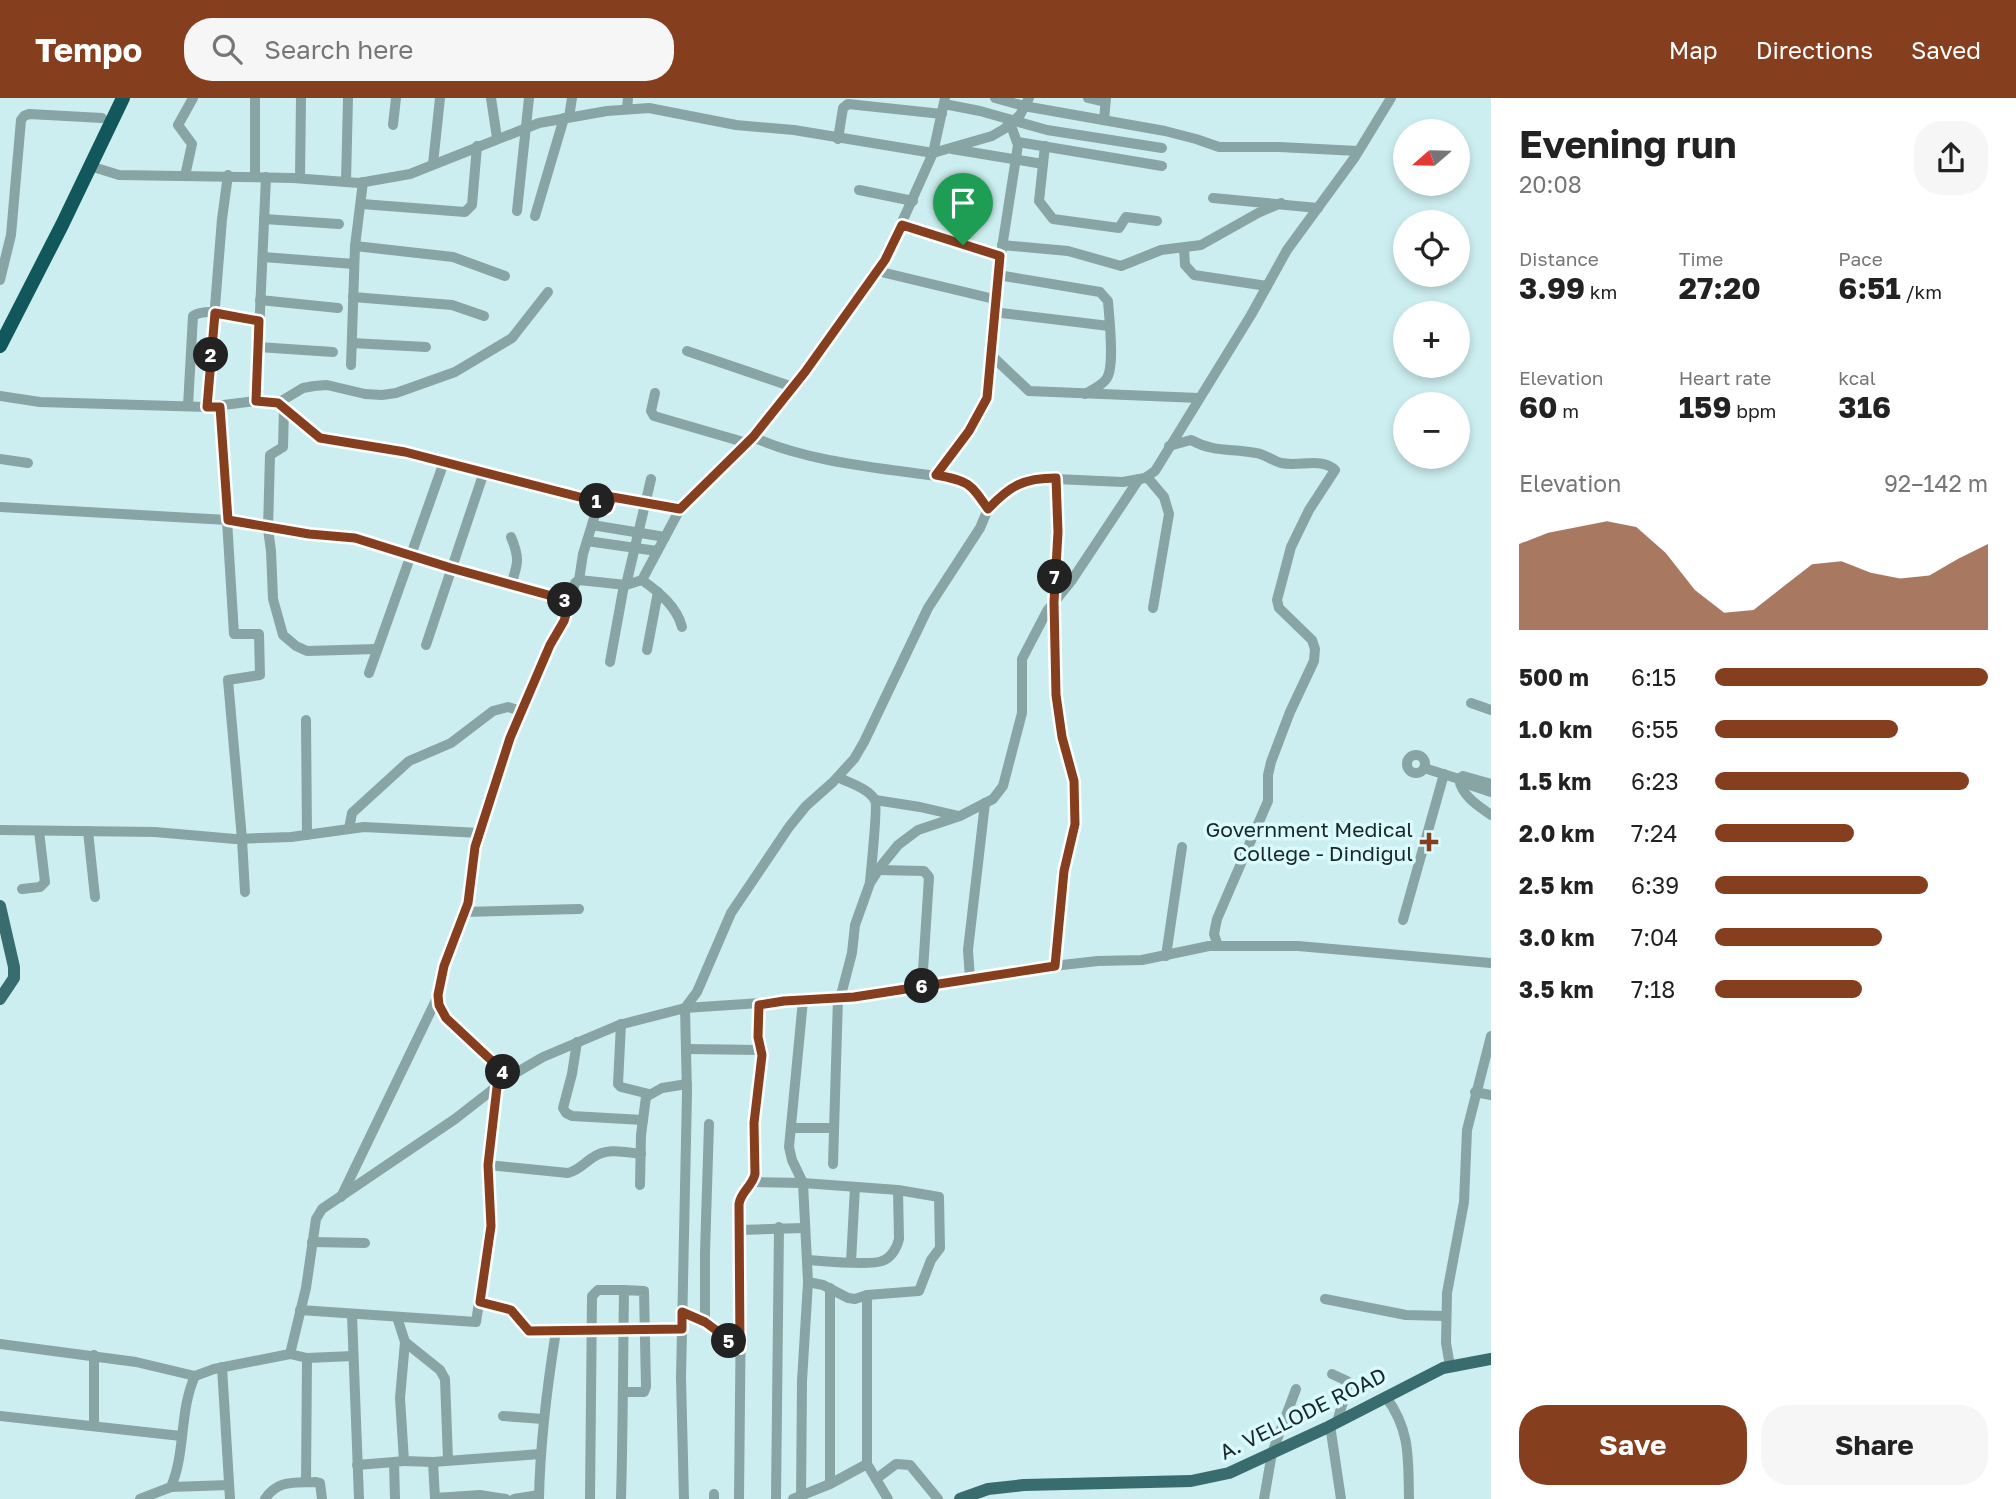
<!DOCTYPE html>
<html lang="en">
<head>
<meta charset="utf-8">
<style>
	body { margin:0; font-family:"Golos Text",sans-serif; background:#f6f6f6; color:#222; height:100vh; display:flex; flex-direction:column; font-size:26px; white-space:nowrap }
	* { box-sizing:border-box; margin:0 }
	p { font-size:23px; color:#767676 }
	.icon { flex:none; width:38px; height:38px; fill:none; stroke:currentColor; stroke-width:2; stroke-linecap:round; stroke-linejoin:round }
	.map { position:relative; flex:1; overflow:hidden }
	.side { display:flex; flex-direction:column; background:#fff; width:525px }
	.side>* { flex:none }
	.needle { width:46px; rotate:250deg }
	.fabs { position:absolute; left:1393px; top:21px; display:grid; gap:14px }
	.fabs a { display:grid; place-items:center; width:77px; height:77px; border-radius:50%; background:#fff; box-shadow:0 4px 10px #0003; font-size:35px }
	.pin { position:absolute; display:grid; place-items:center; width:60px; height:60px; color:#fff; margin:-72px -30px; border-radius:50% 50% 50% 0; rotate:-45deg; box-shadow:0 0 7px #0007 }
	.pin .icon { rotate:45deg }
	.km { position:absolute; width:35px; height:35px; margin:-18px; border-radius:50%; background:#222; color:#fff; font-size:19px; line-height:35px; text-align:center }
	.round { display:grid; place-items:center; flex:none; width:74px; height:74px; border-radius:28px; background:#f6f6f6 }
	.summary { display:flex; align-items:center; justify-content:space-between; height:119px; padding:0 28px }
	h1 { font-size:38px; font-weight:700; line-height:52px }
	.stats { display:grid; grid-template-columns:repeat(3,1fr); gap:10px; height:119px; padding:7px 28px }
	.stats div { display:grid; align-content:center }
	.stats b { font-size:30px; font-weight:700 }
	.stats small { font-size:19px; font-weight:400 }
	.stats p { font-size:19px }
	.chart { height:196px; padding:14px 28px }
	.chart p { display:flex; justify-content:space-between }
	.chart svg { width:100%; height:126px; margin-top:7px; fill:#863f1e; opacity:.7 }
	.cta { display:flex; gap:14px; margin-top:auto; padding:14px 28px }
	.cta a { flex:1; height:80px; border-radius:28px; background:#863f1e; color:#fff; font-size:28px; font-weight:700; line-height:80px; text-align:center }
	.cta a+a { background:#f6f6f6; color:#222 }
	ul { padding:0 28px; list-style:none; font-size:23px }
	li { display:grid; grid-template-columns:112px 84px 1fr; align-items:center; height:52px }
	li i { height:18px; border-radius:9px; background:#863f1e }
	header { display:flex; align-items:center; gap:42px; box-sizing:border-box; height:98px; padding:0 35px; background:#863f1e; color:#fff }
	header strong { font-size:33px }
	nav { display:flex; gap:38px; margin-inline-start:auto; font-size:24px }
	.search { width:490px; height:63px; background:#f6f6f6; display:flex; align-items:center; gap:18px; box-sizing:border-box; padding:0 24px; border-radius:28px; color:#767676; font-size:26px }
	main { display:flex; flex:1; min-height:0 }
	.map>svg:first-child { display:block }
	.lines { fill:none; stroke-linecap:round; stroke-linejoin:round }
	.minor { stroke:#89a4a5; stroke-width:10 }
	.major { stroke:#386c6f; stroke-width:12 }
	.highway { stroke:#11575c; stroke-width:14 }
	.route-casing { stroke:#fff; stroke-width:14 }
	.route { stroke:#863f1e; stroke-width:9 }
	.poi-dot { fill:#863f1e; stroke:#dafbfd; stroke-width:2.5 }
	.labels { text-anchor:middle; stroke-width:7; stroke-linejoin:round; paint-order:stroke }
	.poi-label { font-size:21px; fill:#1a2627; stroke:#dafbfd; text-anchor:end }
	.street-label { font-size:21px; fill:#1a2627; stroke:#dafbfd }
</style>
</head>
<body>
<header>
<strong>Tempo</strong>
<div class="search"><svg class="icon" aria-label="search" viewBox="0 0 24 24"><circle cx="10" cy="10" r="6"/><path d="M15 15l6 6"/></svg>Search here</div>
<nav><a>Map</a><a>Directions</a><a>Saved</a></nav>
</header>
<main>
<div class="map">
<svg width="1491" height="1401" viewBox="0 0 1491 1401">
	<rect width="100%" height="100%" fill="#cdeef0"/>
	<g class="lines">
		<!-- minor -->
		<g class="minor">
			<polyline points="255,0 255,78"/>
			<polyline points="491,0 497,40"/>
			<polyline points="995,0 1024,8 1165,33 1196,41 1219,49 1279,49 1358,53"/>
			<polyline points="1088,0 1105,4"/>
			<polyline points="944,6 980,13 1047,32 1162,50"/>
			<polyline points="627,11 628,0"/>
			<polyline points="569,19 572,0"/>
			<polyline points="1104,22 1106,0"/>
			<polyline points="393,27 396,0"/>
			<polyline points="838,41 843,10 848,6 942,16"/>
			<polyline points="1018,44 1162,68"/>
			<polyline points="1045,48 1039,103 1053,121 1119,130 1126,119 1157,123"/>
			<polyline points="952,51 1043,66"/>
			<polyline points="433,66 440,0"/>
			<polyline points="90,68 119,77 293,80 359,85 410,76 539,25 607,13 649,10 736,27 794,32 933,55 992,38 1004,31 1020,17 1029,0"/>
			<polyline points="185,78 192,46 178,27 193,0"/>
			<polyline points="300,80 301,0"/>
			<polyline points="346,84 348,0"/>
			<polyline points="859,92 913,103"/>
			<polyline points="1213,100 1318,110"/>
			<polyline points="362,106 465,114 472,107 477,48"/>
			<polyline points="517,113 529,0"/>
			<polyline points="535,118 564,20"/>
			<polyline points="264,121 339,126"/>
			<polyline points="902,127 1000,158"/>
			<polyline points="963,147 979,99"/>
			<polyline points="1002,147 1068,153 1121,168 1161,152 1201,147 1258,115 1281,105"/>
			<polyline points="355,148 453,159 505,178"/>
			<polyline points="1184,150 1185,167 1194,177 1267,188"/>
			<polyline points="263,159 354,166"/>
			<polyline points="877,173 994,201"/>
			<path d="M998,177L1100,194L1108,203C1109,219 1115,267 1107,280C1103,287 1092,292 1085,296"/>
			<polyline points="0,182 11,137 21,22 24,18 29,16 102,20"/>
			<polyline points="353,199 452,207 484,218"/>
			<polyline points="260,202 338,210"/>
			<polyline points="993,214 1109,228"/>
			<polyline points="352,245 426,249"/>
			<polyline points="258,249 333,254"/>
			<polyline points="687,253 793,289"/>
			<polyline points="991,257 1029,293 1199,300"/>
			<polyline points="351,267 355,148 363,84"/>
			<polyline points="655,295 651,313 654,318 747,345"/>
			<polyline points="0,298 40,304 207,309 256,303 266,79"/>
			<polyline points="256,303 278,305 320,340 405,354 599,404 583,456 579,482"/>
			<polyline points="278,305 303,290 314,288 327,287 365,296 382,297 396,295 455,274 512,240 548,194"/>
			<path d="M188,308L193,218C209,208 241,220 259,223"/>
			<polyline points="207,309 222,121 228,77"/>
			<polyline points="220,309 234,536 259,536 260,577 228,582 242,741 245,794"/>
			<polyline points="284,310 283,349 270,357 268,431 271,453 273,501 283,537 296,548 307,553 377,551"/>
			<path d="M753,339C814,367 896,371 963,382L975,392L988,411"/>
			<path d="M1169,348L1191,342C1215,355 1230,350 1256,355C1265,356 1273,363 1281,365C1299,369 1322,359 1335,372L1309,412L1291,449L1277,502L1279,510L1312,542L1315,551L1314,563L1290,614L1271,664L1268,677V703L1217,821L1214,836L1218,848"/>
			<polyline points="0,361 28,365"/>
			<path d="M936,377C957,350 982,322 990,287L994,201L1018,47L1010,25"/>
			<polyline points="1147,379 1164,399 1169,416 1153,510"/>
			<polyline points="0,409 227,422 309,436 355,440 451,470 570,503"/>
			<polyline points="597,409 607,411 613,399 680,411"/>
			<polyline points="592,427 665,439"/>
			<polyline points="587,443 657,453"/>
			<path d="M642,482C659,494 677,509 682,529"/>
			<path d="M511,487C518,466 520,460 511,439"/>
			<polyline points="626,487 651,381"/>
			<polyline points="426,547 484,374"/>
			<polyline points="647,552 658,494"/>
			<polyline points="610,564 624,487"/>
			<polyline points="369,575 444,364"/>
			<polyline points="1471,605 1491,612"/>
			<polyline points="306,622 307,737"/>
			<circle cx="1416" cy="666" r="9"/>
			<path d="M1424,670L1459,681C1462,698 1477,707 1491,717"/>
			<path d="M838,679C849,685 868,690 875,702C878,708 871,772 870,784"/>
			<polyline points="1491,686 1463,678 1459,681 1461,684 1491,694"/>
			<polyline points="875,702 920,709 959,718"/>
			<polyline points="349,731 352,715 409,663 451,645 493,613 508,609 521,613"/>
			<polyline points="0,732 155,734 235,741 291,739 364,729 480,735"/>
			<polyline points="88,733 95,799"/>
			<polyline points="878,772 924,773 929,779 922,888"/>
			<polyline points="22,791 40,789 45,784 39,733"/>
			<polyline points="465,814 579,811"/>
			<polyline points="1403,822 1444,676"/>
			<polyline points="1166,858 1182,749"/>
			<polyline points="1055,868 1064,773 1075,726 1074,683 1062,639 1056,597 1054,504 1058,434 1056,380"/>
			<polyline points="970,881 968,852 985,705"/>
			<polyline points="845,900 841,897 852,855 855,827 870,785 881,768 898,747 918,732 960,718 993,701 1003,688 1022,615 1022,561 1047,513 1072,482 1139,381"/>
			<polyline points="621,926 618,986 621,989 649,996"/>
			<polyline points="577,944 572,976 563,1010 566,1015 572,1018 643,1022"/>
			<polyline points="687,951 761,952"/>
			<polyline points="509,979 446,920 439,907 438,897 444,868 468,805 475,749 510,640 550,546 564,523 575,485 579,482 626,487 642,482 680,411 753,339 805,274 885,162 933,55 945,0"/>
			<polyline points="1475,994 1491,997"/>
			<polyline points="791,1030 834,1030"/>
			<polyline points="833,1066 838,900"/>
			<path d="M488,1067L568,1075C579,1072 583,1066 592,1060C607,1049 624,1054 641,1056"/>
			<polyline points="753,1084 803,1085 792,1062 789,1049 803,902"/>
			<polyline points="640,1087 641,1037 646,999 662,990 687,986"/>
			<polyline points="341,1099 438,898"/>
			<polyline points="740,1132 803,1130"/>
			<polyline points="312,1144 365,1145"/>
			<path d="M808,1162C823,1163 870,1168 882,1163C891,1160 897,1150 899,1141L898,1092"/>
			<polyline points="851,1164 855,1089"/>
			<polyline points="830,1190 830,1386"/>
			<polyline points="1325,1201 1406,1217 1446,1218"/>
			<polyline points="480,1204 511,1211 523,1229 533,1234 682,1231"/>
			<polyline points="300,1212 476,1224 491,1128 488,1067 497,988"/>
			<polyline points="682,1214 705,1224 740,1250"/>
			<polyline points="352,1217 359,1401"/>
			<polyline points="705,1224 705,1154 709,1026"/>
			<polyline points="405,1244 440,1272 445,1281 448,1362"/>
			<polyline points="0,1246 136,1264 195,1278"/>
			<polyline points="290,1256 307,1260 306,1384"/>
			<polyline points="307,1260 353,1258"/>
			<polyline points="1450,1268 1446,1245 1447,1195 1464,1104 1467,1032 1491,938"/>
			<polyline points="222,1269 230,1401"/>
			<polyline points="1332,1276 1347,1283 1348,1287 1337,1324"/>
			<path d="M1386,1299C1411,1333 1408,1361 1409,1401"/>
			<polyline points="0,1318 181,1338"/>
			<polyline points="503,1318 543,1321"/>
			<polyline points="1330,1327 1341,1401"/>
			<polyline points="94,1328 94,1257"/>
			<polyline points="404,1363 433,1364 540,1356"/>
			<polyline points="433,1364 435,1401"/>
			<polyline points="867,1366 888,1401"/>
			<polyline points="357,1367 394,1364"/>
			<polyline points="876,1381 896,1366 910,1367 938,1401"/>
			<polyline points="171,1389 229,1387"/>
			<polyline points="714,1396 714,1401"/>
			<polyline points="435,1400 480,1397 492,1399"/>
			<path d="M140,1401L171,1389C186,1354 179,1313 195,1278L214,1271L290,1256L306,1190L316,1121L322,1111L455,1021L509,979L543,959L619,927L685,910L697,894L731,815L789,729L806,708L833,684L854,661L864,644L928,510L980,430L988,411L1006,392L1033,380L1123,384L1145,380L1155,373L1251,217L1287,152L1355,59L1391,0"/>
			<path d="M265,1401C278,1381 295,1385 316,1384L320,1385L322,1401"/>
			<polyline points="395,1401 394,1364 404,1363 400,1300 405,1244 397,1219"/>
			<polyline points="492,1401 492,1399 506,1401"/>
			<polyline points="514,1401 539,1397"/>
			<path d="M539,1401C540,1344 547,1289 556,1233"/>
			<polyline points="590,1401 592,1198 598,1192 624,1192"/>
			<path d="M621,1401C623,1331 623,1262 624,1192L644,1193L646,1289L644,1294H623"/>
			<polyline points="684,1401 681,1280 687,995 685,910 854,899 1026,871 1098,863 1142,862 1209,848 1298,848 1491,865"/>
			<path d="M739,1401L741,1200L739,1106C741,1093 752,1089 755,1076L754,1025L762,957L758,939L759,907"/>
			<polyline points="776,1401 779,1129"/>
			<polyline points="793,1401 830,1386 867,1366 867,1197"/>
			<polyline points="801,1401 802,1283 808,1184 803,1085 898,1092 939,1099 940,1150 931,1162 919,1193 867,1197 855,1201 848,1200 823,1187 808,1184"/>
			<polyline points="1264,1401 1272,1355 1296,1291"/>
		</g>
		<!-- major -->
		<g class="major">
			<polyline points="0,808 14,869 14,880 0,901"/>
			<polyline points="960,1401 988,1391 1024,1387 1191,1383 1229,1375 1326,1330 1443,1270 1491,1261"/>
		</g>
		<!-- highway -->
		<polyline class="highway" points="0,248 62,127 123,0"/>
	</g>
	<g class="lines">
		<defs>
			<path id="route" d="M902,127L1000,158L987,300L969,333L936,377C969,383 970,385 988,411C1010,388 1023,380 1056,380L1058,434L1054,504L1056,597L1062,639L1074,683L1075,726L1064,773L1055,868L854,899L784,903L759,907L758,939L762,957L754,1025L755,1076C752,1089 741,1093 739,1106L740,1250L705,1224L682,1214V1231L529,1233L511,1212L480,1204L491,1128L488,1067L497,989L509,979L446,920L439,907L438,897L444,868L468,805L475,749L510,640L550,547L564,523L570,503L451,470L355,440L309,436L228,422L220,309H207L215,215L259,223L256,303L278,305L320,340L405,354L599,404L597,409L608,410L612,399L680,411L753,339L805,274L885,162Z"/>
		</defs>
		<!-- route casing -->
		<use href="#route" class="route-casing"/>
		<!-- route -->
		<use href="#route" class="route"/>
	</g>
	<!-- markers -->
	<path class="poi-dot" d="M1425.5 733.5h7v7h7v7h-7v7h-7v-7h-7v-7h7z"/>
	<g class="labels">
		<!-- poi labels -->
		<g class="poi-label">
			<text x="1413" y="739">Government Medical<tspan x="1413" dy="24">College - Dindigul</tspan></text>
		</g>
		<!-- street labels -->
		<g class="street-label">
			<text transform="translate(1303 1316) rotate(-26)" y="7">A. VELLODE ROAD</text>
		</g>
	</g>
</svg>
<div class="fabs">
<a><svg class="needle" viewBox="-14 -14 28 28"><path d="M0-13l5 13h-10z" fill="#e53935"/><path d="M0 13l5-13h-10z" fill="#767676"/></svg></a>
<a><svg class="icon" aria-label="locate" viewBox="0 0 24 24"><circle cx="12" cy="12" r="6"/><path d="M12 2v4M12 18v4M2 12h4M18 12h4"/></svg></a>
<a>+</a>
<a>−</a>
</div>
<div class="pin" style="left:963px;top:147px;background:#1e9e55"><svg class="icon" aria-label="arrive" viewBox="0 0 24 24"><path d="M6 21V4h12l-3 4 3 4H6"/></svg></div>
<b class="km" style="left:597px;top:403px">1</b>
<b class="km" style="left:211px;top:257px">2</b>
<b class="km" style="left:565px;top:502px">3</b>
<b class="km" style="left:503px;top:974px">4</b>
<b class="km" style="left:729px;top:1243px">5</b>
<b class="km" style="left:922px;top:888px">6</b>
<b class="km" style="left:1055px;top:479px">7</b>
</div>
<section class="side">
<div class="summary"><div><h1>Evening run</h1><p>20:08</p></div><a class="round"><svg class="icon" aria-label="share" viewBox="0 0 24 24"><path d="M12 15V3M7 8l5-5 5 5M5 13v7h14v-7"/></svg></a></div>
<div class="stats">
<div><p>Distance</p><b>3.99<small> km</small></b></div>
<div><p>Time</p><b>27:20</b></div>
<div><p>Pace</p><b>6:51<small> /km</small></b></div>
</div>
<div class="stats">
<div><p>Elevation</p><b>60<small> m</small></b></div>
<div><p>Heart rate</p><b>159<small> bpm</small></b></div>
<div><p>kcal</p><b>316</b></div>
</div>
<div class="chart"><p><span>Elevation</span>92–142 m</p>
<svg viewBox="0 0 160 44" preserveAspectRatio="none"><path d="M0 44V14L10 10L20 8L30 6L40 8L50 17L60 30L70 38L80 37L90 29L100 21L110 20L120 24L130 26L140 25L150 19L160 14V44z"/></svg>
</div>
<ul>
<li><b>500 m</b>6:15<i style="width:100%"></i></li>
<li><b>1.0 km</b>6:55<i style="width:67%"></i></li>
<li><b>1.5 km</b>6:23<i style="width:93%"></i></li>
<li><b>2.0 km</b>7:24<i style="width:51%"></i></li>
<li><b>2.5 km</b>6:39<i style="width:78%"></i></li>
<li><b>3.0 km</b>7:04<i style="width:61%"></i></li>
<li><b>3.5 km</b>7:18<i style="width:54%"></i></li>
</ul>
<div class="cta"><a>Save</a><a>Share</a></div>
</section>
</main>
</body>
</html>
